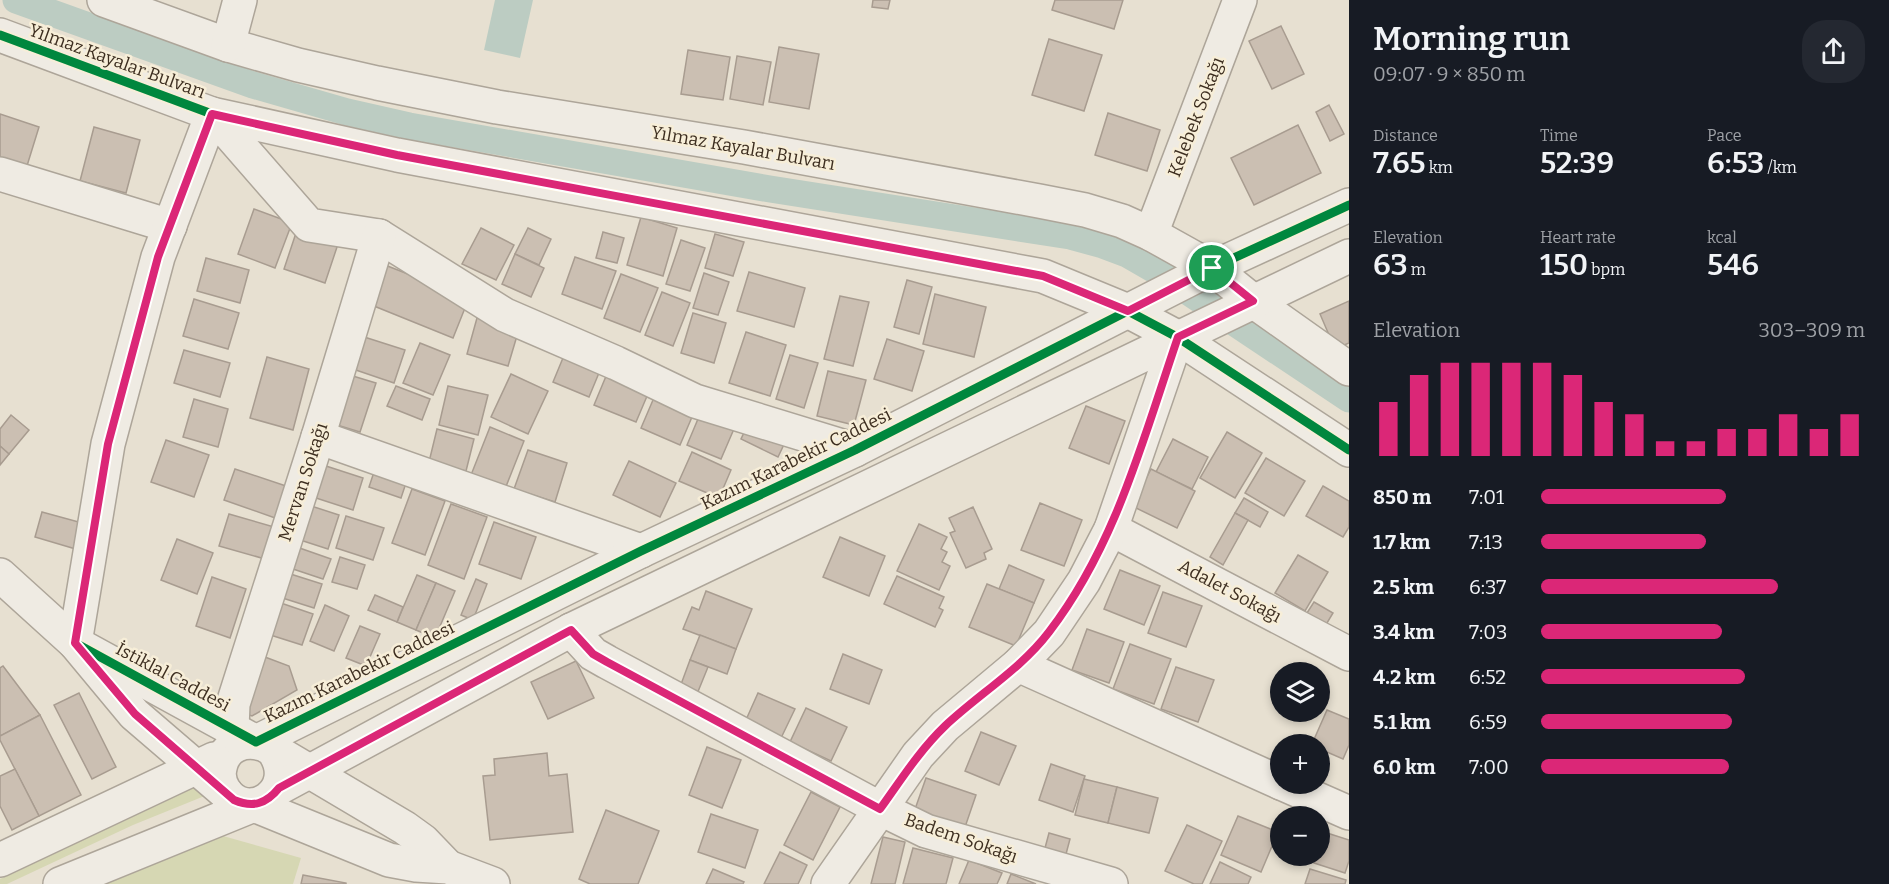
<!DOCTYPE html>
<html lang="en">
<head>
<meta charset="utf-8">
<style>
	body { margin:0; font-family:Bitter,serif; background:#242831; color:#f1f3f6; height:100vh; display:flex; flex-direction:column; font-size:22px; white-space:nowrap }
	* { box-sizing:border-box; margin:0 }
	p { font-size:20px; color:#9ea1a6 }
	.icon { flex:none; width:33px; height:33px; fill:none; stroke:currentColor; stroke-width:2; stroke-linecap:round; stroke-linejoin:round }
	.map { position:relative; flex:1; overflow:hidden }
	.panel { display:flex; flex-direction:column; background:#171b24; width:540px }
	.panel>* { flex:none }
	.fabs { position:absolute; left:1270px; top:662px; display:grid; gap:12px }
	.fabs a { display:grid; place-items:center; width:60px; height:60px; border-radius:50%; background:#171b24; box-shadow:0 3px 9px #0003; font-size:30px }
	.pin { position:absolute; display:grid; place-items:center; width:51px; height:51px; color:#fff; margin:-26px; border:3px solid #fff; border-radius:50%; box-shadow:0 2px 6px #0007 }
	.round { display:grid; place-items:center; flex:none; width:63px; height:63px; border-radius:24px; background:#242831 }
	.overview { display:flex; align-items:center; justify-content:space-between; height:102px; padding:0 24px }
	h1 { font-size:33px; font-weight:600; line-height:45px }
	.metrics { display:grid; grid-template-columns:repeat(3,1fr); gap:9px; height:102px; padding:6px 24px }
	.metrics div { display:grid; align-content:center }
	.metrics b { font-size:30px; font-weight:600 }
	.metrics small { font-size:16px; font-weight:400 }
	.metrics p { font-size:16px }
	.chart { height:168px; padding:12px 24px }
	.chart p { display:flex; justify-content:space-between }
	.chart svg { width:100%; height:108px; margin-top:6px; stroke:#db2777; stroke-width:6 }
	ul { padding:0 24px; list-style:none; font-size:20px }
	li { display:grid; grid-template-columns:96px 72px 1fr; align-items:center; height:45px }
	li i { height:15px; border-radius:8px; background:#db2777 }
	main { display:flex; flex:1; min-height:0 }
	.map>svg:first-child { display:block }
	.green { fill:#d6d7b3 }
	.water { fill:#bcccc2 }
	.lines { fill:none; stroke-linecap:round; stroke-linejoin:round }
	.canal { stroke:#bcccc2; stroke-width:27 }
	.building { fill:#cbbfb2; stroke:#a89c90; stroke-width:1.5 }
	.minor-casing { stroke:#ada599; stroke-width:36 }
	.minor { stroke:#efebe3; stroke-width:33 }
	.cycleway-casing { stroke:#f7eed8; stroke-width:13 }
	.cycleway { stroke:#00873e; stroke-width:9 }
	.route-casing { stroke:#fff; stroke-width:12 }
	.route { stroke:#db2777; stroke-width:8 }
	.labels { text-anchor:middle; stroke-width:5; stroke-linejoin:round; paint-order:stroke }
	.street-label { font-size:18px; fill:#3d2e20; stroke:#f7eed8 }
</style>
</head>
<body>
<main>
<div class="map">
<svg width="1349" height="884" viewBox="0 0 1349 884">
	<rect width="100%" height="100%" fill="#e7e0d1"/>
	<!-- green -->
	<g class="green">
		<polygon points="196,781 207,795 133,825 7,884 0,884 0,879 130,818"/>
		<polygon points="216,834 301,858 293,884 104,884"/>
	</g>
	<!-- water -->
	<polygon class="water" points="495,0 533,0 520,58 484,50"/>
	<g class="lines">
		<!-- canal -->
		<polyline class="canal" points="16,0 253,85 347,112 409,126 770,189 1070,236 1103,245 1127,254 1160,273 1349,399"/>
	</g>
	<!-- building -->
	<g class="building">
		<polygon points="873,0 890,0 888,9 872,7"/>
		<polygon points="1055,0 1123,0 1114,29 1052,10"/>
		<polygon points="1281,26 1304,74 1272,89 1249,41"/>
		<polygon points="1049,39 1102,55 1084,111 1032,95"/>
		<polygon points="779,47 819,54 809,109 769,102"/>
		<polygon points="688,50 730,57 723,100 681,94"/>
		<polygon points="737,56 771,62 763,105 730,99"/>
		<polygon points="1329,105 1344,134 1330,141 1316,112"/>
		<polygon points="1108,113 1160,130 1147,171 1095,155"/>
		<polygon points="0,114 39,127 26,169 0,161"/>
		<polygon points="1298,125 1321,173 1254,205 1231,158"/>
		<polygon points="94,127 140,140 126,193 80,181"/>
		<polygon points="254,209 292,223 275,268 238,254"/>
		<polygon points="641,217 677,228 663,276 627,265"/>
		<polygon points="298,227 339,241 325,283 284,269"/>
		<polygon points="481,228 514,245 496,280 462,264"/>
		<polygon points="528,228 551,239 539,265 515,254"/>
		<polygon points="603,232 624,238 617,263 596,258"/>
		<polygon points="715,234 744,242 733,276 705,268"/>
		<polygon points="681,240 705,248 690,291 666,284"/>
		<polygon points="515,254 544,268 531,297 502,284"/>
		<polygon points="575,257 616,271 602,309 562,294"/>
		<polygon points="206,258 249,270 240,303 197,291"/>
		<polygon points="385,265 469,298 453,338 369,304"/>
		<polygon points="749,272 805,288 794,327 737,311"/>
		<polygon points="704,273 729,282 718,315 693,308"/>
		<polygon points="621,274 658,288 640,332 604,318"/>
		<polygon points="907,280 932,287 919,334 894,327"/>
		<polygon points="662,292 690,303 673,346 645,335"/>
		<polygon points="935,294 986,307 974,357 923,344"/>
		<polygon points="840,296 869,302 853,366 824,359"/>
		<polygon points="194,299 239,313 228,349 183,336"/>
		<polygon points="1349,301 1349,343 1335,349 1320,314"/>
		<polygon points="693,313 726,323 714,363 681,353"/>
		<polygon points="477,318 519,329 508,366 467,354"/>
		<polygon points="746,332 786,345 770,396 729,383"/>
		<polygon points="358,335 405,350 394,383 347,367"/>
		<polygon points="887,339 924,351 912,391 874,379"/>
		<polygon points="570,341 606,356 589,397 553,382"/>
		<polygon points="420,343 450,355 433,395 403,383"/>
		<polygon points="184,350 230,363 220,397 174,383"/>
		<polygon points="790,355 818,363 804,408 776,399"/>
		<polygon points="267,357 309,369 293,430 250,418"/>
		<polygon points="614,357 656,375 636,422 594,405"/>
		<polygon points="828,371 866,380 854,425 817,416"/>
		<polygon points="343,373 376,383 360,432 327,422"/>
		<polygon points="511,374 548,391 528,434 491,417"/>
		<polygon points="662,379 701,396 680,445 641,428"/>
		<polygon points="396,386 430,399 422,420 387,406"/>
		<polygon points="448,386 488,395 478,435 439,425"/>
		<polygon points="194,399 228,409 218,447 183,437"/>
		<polygon points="706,400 740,415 721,459 687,445"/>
		<polygon points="1086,406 1125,421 1109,464 1069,448"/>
		<polygon points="11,415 29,430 9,454 0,446 0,429"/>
		<polygon points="751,418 788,436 778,457 741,439"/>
		<polygon points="490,427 524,441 505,489 471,475"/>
		<polygon points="437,429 474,439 466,471 429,462"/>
		<polygon points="1227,432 1262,453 1235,498 1200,478"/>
		<polygon points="1173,439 1208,457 1192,489 1156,472"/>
		<polygon points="166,440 209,455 194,497 151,482"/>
		<polygon points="0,446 9,454 0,465"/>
		<polygon points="528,450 567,463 555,502 514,489"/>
		<polygon points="692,452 731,470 719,498 679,481"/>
		<polygon points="1266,458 1305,481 1284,516 1245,493"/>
		<polygon points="629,461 676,483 660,517 613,495"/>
		<polygon points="326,466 363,478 353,510 316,498"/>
		<polygon points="235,469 289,487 278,519 224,500"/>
		<polygon points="1151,469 1195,491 1177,528 1132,506"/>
		<polygon points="374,472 406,483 401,498 369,487"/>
		<polygon points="1323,486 1349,501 1349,527 1343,537 1306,516"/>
		<polygon points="412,489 445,501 425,555 392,543"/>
		<polygon points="1244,498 1268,512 1260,527 1235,513"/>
		<polygon points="1040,503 1082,520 1064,566 1021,550"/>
		<polygon points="305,504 339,515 328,549 294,538"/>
		<polygon points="451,504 487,517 464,579 428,565"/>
		<polygon points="973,507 992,549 984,553 986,559 966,568 950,533 955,531 949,518"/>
		<polygon points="42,512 86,524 79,550 35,537"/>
		<polygon points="1235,513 1248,520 1223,565 1210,557"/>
		<polygon points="229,514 274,527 265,559 219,546"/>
		<polygon points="346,516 384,528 373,560 336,548"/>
		<polygon points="494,522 536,537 521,579 479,564"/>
		<polygon points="919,524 947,537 941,549 947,552 942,562 950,566 939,590 897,571"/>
		<polygon points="840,537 885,556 869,596 823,577"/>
		<polygon points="177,539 213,553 197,594 161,580"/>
		<polygon points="291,545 331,559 323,579 284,566"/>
		<polygon points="1298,555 1328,572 1305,611 1275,593"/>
		<polygon points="340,557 365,565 357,589 332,582"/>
		<polygon points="1009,565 1044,580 1034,603 999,589"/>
		<polygon points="1120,570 1160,586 1144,625 1104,609"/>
		<polygon points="281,571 322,584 314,608 273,595"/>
		<polygon points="417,575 436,583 416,630 397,622"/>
		<polygon points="897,576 944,597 939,608 943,610 935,627 884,604"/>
		<polygon points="212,577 246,589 230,638 196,626"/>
		<polygon points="476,579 487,584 473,620 461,615"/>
		<polygon points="436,583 455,591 435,638 416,630"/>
		<polygon points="987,584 1034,603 1016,646 969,627"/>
		<polygon points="706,591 752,609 736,649 683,629 692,607 699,610"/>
		<polygon points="1163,592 1202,606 1186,647 1148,633"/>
		<polygon points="375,595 403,607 397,622 368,610"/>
		<polygon points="275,601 313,614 302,645 264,633"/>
		<polygon points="1314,602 1333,613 1324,628 1305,616"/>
		<polygon points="325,605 349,616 334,651 310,641"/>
		<polygon points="360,626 380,634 366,666 346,658"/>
		<polygon points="1087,629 1124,642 1109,683 1072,670"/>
		<polygon points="700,635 736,649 727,674 690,660"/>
		<polygon points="1130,644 1171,659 1154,704 1113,689"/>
		<polygon points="257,654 289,666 297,690 252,716 241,712"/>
		<polygon points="843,654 882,670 869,704 830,689"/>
		<polygon points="690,660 708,667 697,694 680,687"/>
		<polygon points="576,661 594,698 548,719 531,682"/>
		<polygon points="3,666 40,715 0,736 0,668"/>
		<polygon points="1176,667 1214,680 1198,722 1161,709"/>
		<polygon points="79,693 116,767 92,779 54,705"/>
		<polygon points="758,693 795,709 781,738 745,722"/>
		<polygon points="806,708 847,727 831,761 790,742"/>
		<polygon points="1327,710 1349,719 1349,745 1343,759 1320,749 1320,744 1312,744"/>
		<polygon points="40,715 81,795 39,816 0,740 0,736"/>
		<polygon points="981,732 1016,746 999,785 965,771"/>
		<polygon points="707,747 741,760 722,808 689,795"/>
		<polygon points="547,753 549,776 567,774 573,832 490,840 483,776 495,775 494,759"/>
		<polygon points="1051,764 1085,776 1073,812 1039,800"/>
		<polygon points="15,769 39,816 12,830 0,806 0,776"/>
		<polygon points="926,778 976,795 964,830 914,812"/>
		<polygon points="1084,779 1117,787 1108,823 1075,815"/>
		<polygon points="1117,787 1158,798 1149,833 1108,823"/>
		<polygon points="811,792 840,807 813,860 784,845"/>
		<polygon points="606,810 659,831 638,884 590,884 579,879"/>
		<polygon points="711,814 758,830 745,868 698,852"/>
		<polygon points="1238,816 1278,832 1261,872 1221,855"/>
		<polygon points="1187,825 1222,841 1202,884 1194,884 1165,871"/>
		<polygon points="1324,832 1349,840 1349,861 1345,873 1314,863 1317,855 1320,855 1320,845"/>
		<polygon points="1049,833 1070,839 1066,854 1045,848"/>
		<polygon points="883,837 905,842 895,884 871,884"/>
		<polygon points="913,848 953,858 946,884 903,884"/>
		<polygon points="780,852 807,865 798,884 764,884"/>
		<polygon points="969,860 1002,873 997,884 959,884"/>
		<polygon points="1220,862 1251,877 1248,884 1210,884"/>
		<polygon points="713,869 744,882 743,884 706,884"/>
		<polygon points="1310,869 1346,880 1345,884 1305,884"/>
		<polygon points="1011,874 1036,884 1007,884"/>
		<polygon points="303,875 346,883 346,884 301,884"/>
	</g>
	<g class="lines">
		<defs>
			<g id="minor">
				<polyline points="104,0 228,45 298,65 377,83 497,107 744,147 1039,201 1085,210 1122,221 1151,234 1212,268 1253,301 1349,369"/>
				<polyline points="0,35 212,114 397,155 1043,276 1128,311 1177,337 1349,450"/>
				<polyline points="228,45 240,0"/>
				<polyline points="0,174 170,226"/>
				<polyline points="1151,234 1240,0"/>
				<polyline points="318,437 641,551"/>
				<polyline points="1111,529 1349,654"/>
				<polyline points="0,575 75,643 134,714 226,793"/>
				<polyline points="571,630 593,654 607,662 881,809 926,831 1111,884"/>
				<polyline points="75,643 256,742 641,551 855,450 1212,268 1349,205"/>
				<polyline points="75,643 108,444 158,257 212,114 309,225 379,236 505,315 616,363 695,401 855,450"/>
				<polyline points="1018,665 1281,783"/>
				<polyline points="232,728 233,704 318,437 379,236"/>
				<path d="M273,750C302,791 247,826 224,790C220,783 218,776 220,768C224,745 245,738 265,745L405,828L423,841L448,867"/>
				<polyline points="1281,783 1349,813"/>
				<polyline points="279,788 571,630 1349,256"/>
				<polyline points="0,860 214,759"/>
				<polyline points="60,884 254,805 389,860 416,865 448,867 493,884"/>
				<polyline points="828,884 918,755 945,726 1018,665 1049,633 1084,581 1111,529 1177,337"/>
			</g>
		</defs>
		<!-- minor casing -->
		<use href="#minor" class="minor-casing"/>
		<!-- minor -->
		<use href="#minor" class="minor"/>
		<defs>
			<g id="cycleway">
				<polyline points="0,35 212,114 397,155 1043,276 1128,311 1177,337 1349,450"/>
				<polyline points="75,643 256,742 641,551 855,450 1212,268 1349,205"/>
			</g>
		</defs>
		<!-- cycleway casing -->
		<use href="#cycleway" class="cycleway-casing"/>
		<!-- cycleway -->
		<use href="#cycleway" class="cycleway"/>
	</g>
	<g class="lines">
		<defs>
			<path id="route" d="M212,114L397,155L1043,276L1128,311L1212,268L1253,301L1178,337C1143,439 1116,545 1049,632C1021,669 979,694 945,726C919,751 901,780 880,809L607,662L593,654L571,630L279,788C266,804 253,808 234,800L135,714L75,643L108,444L158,257Z"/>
		</defs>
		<!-- route casing -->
		<use href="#route" class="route-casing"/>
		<!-- route -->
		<use href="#route" class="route"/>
	</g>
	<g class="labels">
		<!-- street labels -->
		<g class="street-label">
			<text transform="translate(117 61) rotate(20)" y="6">Yılmaz Kayalar Bulvarı</text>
			<text transform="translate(1196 117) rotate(-69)" y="6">Kelebek Sokağı</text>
			<text transform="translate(743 148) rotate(10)" y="6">Yılmaz Kayalar Bulvarı</text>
			<text transform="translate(796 459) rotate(-26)" y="6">Kazım Karabekir Caddesi</text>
			<text transform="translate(303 482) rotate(-72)" y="6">Mervan Sokağı</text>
			<text transform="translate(1230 591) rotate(28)" y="6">Adalet Sokağı</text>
			<text transform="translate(359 672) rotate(-26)" y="6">Kazım Karabekir Caddesi</text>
			<text transform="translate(173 677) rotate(28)" y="6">İstiklal Caddesi</text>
			<text transform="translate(961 838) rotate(19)" y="6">Badem Sokağı</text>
		</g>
	</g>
</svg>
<div class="fabs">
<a><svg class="icon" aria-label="layers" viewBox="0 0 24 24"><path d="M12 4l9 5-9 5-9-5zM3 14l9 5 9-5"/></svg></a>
<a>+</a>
<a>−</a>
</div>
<div class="pin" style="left:1212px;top:268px;background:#1e9e55"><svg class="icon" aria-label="arrive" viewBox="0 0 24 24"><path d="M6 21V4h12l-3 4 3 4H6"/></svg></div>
</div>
<section class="panel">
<div class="overview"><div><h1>Morning run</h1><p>09:07 · 9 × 850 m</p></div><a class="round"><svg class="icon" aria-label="share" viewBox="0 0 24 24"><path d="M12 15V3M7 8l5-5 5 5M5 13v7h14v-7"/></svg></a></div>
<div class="metrics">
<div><p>Distance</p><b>7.65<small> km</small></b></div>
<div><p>Time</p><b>52:39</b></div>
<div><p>Pace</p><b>6:53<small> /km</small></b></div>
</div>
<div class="metrics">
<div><p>Elevation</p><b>63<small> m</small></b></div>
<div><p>Heart rate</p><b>150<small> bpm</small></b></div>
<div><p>kcal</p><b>546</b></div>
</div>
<div class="chart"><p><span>Elevation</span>303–309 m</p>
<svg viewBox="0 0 160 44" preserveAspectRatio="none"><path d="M5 44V22M15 44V11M25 44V6M35 44V6M45 44V6M55 44V6M65 44V11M75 44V22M85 44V27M95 44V38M105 44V38M115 44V33M125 44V33M135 44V27M145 44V33M155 44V27"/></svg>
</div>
<ul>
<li><b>850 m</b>7:01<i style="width:57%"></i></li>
<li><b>1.7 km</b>7:13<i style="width:51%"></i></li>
<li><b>2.5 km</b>6:37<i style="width:73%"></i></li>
<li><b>3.4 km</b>7:03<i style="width:56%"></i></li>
<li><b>4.2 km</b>6:52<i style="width:63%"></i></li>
<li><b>5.1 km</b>6:59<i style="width:59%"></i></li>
<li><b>6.0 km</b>7:00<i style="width:58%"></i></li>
</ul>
</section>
</main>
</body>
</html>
